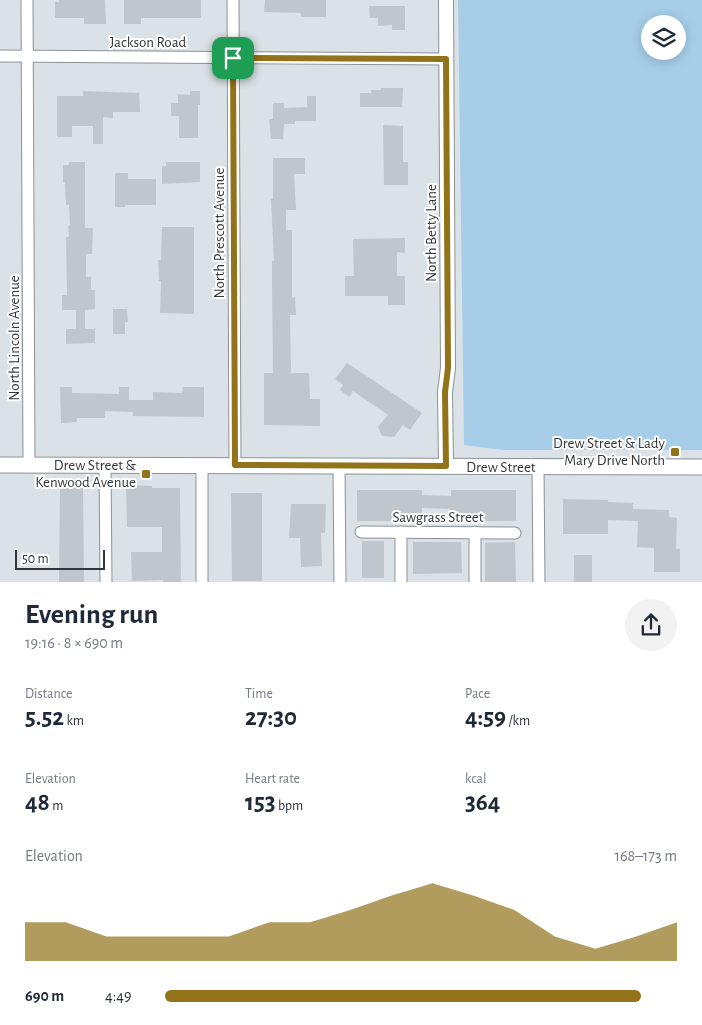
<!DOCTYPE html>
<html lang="en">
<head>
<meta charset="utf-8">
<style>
	body { margin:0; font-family:"Alegreya Sans",sans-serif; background:#f2f2f3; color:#1f2937; height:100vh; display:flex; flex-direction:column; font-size:19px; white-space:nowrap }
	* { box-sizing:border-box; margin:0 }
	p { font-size:16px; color:#747a83 }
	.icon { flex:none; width:28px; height:28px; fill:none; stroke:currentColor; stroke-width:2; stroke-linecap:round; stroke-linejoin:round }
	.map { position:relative; height:582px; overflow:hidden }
	.side { display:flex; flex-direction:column; background:#fff; flex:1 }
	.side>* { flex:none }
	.fabs { position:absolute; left:641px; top:15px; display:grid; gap:10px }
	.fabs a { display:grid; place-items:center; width:45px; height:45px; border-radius:50%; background:#fff; box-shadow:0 2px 12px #0003; font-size:25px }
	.scale { position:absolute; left:15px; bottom:12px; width:90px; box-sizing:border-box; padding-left:5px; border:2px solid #323638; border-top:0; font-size:14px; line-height:18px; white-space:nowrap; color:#323638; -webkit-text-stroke:4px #fff; paint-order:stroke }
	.pin { position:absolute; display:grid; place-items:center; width:42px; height:42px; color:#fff; margin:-21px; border-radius:10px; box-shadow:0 2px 8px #0006 }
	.round { display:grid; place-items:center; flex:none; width:52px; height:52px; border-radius:26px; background:#f2f2f3 }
	.summary { display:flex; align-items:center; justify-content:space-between; height:85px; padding:0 25px }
	h1 { font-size:28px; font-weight:600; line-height:38px }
	.metrics { display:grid; grid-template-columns:repeat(3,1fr); gap:8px; height:85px; padding:5px 25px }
	.metrics div { display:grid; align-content:center }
	.metrics b { font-size:25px; font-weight:600 }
	.metrics small { font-size:14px; font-weight:400 }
	.metrics p { font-size:14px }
	.chart { height:140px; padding:10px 25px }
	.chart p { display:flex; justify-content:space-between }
	.chart svg { width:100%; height:90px; margin-top:5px; fill:#927319; opacity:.7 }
	ul { padding:0 25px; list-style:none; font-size:16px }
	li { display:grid; grid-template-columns:80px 60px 1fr; align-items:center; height:38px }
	li i { height:12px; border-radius:6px; background:#927319 }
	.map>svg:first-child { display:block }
	.green { fill:#a6cee9; fill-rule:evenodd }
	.building { fill:#bfc6cc }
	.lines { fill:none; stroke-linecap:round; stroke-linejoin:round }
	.minor-casing { stroke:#8b9297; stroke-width:13 }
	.tertiary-casing { stroke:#8b9297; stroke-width:16 }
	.secondary-casing { stroke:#8b9297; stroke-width:17 }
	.minor { stroke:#fff; stroke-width:11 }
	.tertiary { stroke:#fff; stroke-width:14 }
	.secondary { stroke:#fff; stroke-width:15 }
	.route-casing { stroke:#fff; stroke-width:10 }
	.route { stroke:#927319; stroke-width:6 }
	.poi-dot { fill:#927319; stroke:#fff; stroke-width:2 }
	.labels { text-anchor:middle; stroke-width:4; stroke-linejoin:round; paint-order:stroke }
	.street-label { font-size:15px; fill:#323638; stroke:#fff }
	.poi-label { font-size:15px; fill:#323638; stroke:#fff; text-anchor:end }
</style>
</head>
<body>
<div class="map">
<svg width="702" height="583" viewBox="0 0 702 583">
	<rect width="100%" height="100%" fill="#dae2e7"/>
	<!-- green -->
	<path class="green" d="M458,0H702V450H503L464,445ZM650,24H678V51H650Z"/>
	<!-- building -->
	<g class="building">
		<polygon points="59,0 105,0 106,24 84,24 84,18 55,18 55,2 59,2"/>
		<polygon points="124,0 201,0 201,18 141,18 141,24 124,24"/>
		<polygon points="265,0 326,0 326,17 301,17 301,13 264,12"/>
		<polygon points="369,6 405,6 405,30 392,30 392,25 378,26 378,18 370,18"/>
		<polygon points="381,88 403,88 402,107 360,107 360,93 371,93 371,90 381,90"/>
		<polygon points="83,91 139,93 140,112 113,112 113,118 103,117 103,144 93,144 93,126 72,126 72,137 57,137 57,96 83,96"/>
		<polygon points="190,91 200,91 200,105 198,105 198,138 179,138 179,116 171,116 171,103 178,103 178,94 190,95"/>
		<polygon points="307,96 316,96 316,121 295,121 295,124 284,124 283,139 271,139 269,119 273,119 273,103 284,103 284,108 307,107"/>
		<polygon points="383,125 403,126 403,162 408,162 408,185 384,185"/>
		<polygon points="273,158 305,158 305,174 294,174 296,210 286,210 286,230 292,230 292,298 295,297 296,315 290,315 291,373 309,373 310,399 320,399 320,426 264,425 264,373 273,373 272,283 272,261 274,261 271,199 273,199"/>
		<polygon points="69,162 85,162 85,228 93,228 92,254 86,254 86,277 91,277 91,290 95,290 95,309 85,310 85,329 95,329 95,343 66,344 66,329 76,329 76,310 62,310 62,295 67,295 66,237 69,237 68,226 70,226 69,205 66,205 65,182 63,182 63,165 69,165"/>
		<polygon points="166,162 200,162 200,182 162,184 162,166 166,166"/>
		<polygon points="115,173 128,173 128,179 156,179 156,205 125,205 125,207 115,207"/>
		<polygon points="162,227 194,227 194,314 160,313 161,281 159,281 158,260 161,260"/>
		<polygon points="405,238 405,253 397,252 397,276 405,276 405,305 388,305 388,296 345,296 345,276 354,276 353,239"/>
		<polygon points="113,309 127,309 128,322 125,322 125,334 113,334"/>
		<polygon points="347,363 422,413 410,430 403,425 394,437 382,436 378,427 388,415 353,391 349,397 340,390 343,385 335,379"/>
		<polygon points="60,387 72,387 72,393 119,394 119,387 129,387 129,400 153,400 153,392 182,393 183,387 204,387 204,417 133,416 133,412 105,411 105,418 77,418 77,422 61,423"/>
		<polygon points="60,485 83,486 84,583 59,583"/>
		<polygon points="126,485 152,486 152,488 180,488 181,583 163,583 163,580 132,581 131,552 162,552 162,527 127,527"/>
		<polygon points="357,490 422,490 422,495 451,496 451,490 516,490 516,521 450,521 450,509 422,508 422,521 357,521"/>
		<polygon points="231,493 262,493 262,581 232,581"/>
		<polygon points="563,499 608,500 608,502 633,503 633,509 669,510 669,517 677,518 676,549 680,549 680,572 654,572 654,548 637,547 638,521 608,520 608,534 563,534"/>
		<polygon points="291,504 326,504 325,533 321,533 322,566 301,567 300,538 289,538"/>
		<rect x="362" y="541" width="22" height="37"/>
		<polygon points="413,542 461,542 462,573 413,574"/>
		<polygon points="515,542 516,583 485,583 485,543"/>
		<rect x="574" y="555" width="18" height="28"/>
	</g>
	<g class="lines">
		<defs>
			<g id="minor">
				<polyline points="27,0 29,465"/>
				<polyline points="233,0 235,465"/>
				<polyline points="0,56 446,59"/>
				<polyline points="105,464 106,583"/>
				<polyline points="202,465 202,583"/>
				<polyline points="339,466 340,583"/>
				<polyline points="538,467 539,583"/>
				<polyline points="361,532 515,533"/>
				<polyline points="401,532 401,583"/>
				<polyline points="475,532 475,583"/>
			</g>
			<polyline id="tertiary" points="446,466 445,392 448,368 446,0"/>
			<polyline id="secondary" points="0,465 702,467"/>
		</defs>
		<!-- minor casing -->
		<use href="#minor" class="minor-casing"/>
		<!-- tertiary casing -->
		<use href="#tertiary" class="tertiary-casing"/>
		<!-- secondary casing -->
		<use href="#secondary" class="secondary-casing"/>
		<!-- minor -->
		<use href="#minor" class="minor"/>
		<!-- tertiary -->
		<use href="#tertiary" class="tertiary"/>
		<!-- secondary -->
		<use href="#secondary" class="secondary"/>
	</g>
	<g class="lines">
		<defs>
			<polygon id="route" points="233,58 446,59 448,368 445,392 446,466 235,465"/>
		</defs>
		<!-- route casing -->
		<use href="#route" class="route-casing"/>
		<!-- route -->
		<use href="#route" class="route"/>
	</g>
	<!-- markers -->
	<g class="poi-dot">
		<rect x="670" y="447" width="10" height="10" rx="2.5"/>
		<rect x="141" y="469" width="10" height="10" rx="2.5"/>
	</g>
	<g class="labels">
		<!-- street labels -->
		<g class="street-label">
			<text x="148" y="47">Jackson Road</text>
			<text transform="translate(219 233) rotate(-90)" y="5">North Prescott Avenue</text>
			<text transform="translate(431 233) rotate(-90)" y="5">North Betty Lane</text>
			<text transform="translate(14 338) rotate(-90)" y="5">North Lincoln Avenue</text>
			<text x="501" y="472">Drew Street</text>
			<text x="438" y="522">Sawgrass Street</text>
		</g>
		<!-- poi labels -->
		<g class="poi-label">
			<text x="665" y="448">Drew Street &amp; Lady<tspan x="665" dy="17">Mary Drive North</tspan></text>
			<text x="136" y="470">Drew Street &amp;<tspan x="136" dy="17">Kenwood Avenue</tspan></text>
		</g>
	</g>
</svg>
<div class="fabs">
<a><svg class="icon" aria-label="layers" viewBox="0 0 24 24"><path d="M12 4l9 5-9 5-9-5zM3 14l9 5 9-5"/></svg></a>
</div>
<div class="scale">50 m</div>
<div class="pin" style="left:233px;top:58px;background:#1e9e55"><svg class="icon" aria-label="arrive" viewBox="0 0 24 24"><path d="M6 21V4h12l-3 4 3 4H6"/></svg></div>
</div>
<section class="side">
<div class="summary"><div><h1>Evening run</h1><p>19:16 · 8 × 690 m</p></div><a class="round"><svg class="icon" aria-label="share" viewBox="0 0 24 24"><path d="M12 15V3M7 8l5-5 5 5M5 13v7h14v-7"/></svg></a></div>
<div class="metrics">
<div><p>Distance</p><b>5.52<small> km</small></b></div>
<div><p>Time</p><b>27:30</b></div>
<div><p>Pace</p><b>4:59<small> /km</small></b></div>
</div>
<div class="metrics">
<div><p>Elevation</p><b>48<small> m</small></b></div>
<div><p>Heart rate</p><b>153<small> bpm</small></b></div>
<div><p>kcal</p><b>364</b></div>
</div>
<div class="chart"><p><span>Elevation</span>168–173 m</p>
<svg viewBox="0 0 160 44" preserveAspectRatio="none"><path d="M0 44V25L10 25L20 32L30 32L40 32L50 32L60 25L70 25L80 19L90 12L100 6L110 12L120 19L130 32L140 38L150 32L160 25V44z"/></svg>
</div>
<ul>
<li><b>690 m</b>4:49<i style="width:93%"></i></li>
</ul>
</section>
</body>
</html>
